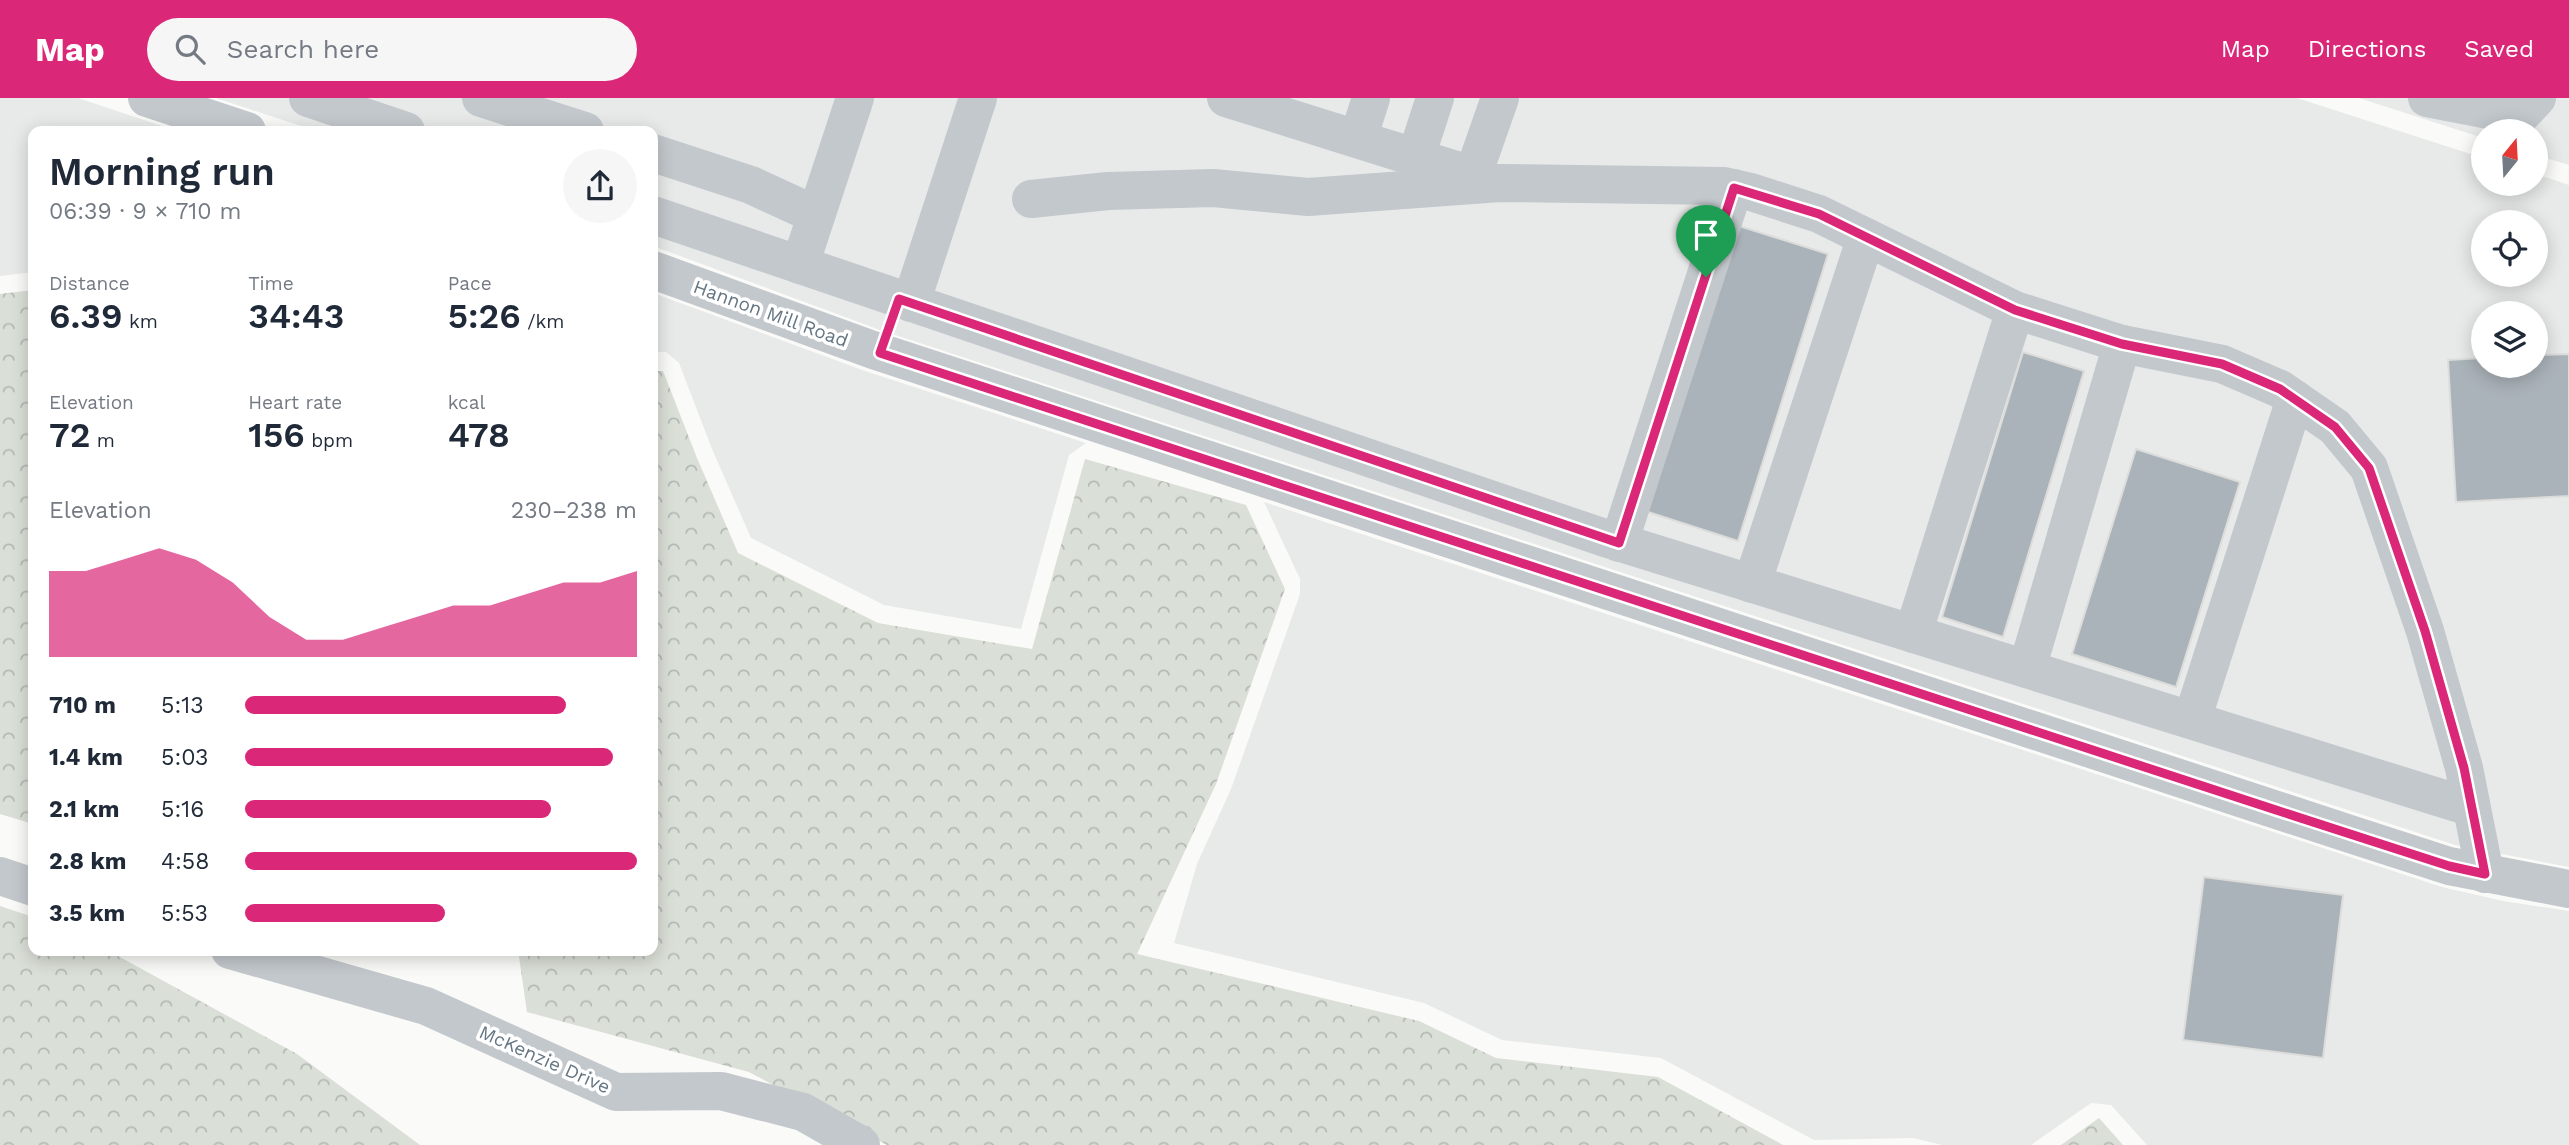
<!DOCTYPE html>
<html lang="en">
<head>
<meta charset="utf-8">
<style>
	body { margin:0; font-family:"Work Sans",sans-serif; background:#f6f6f7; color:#1f2937; height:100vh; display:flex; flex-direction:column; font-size:26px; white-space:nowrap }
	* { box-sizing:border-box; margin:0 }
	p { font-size:23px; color:#747a83 }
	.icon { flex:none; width:38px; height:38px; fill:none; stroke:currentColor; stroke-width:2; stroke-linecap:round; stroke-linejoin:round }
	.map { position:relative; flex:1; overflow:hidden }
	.details { position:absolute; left:28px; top:28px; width:630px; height:830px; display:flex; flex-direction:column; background:#fff; border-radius:14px; box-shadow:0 4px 18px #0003 }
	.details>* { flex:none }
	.needle { width:46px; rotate:18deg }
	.fabs { position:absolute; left:2471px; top:21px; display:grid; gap:14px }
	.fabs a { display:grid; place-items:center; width:77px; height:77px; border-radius:50%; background:#fff; box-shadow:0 4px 18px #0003; font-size:35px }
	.pin { position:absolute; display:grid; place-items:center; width:60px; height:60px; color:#fff; margin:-72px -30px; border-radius:50% 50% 50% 0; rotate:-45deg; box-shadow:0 0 7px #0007 }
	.pin .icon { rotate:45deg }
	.round { display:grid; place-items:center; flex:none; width:74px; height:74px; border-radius:37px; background:#f6f6f7 }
	.head { display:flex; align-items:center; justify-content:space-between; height:119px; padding:0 21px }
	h1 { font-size:38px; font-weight:600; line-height:52px }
	.stats { display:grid; grid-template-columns:repeat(3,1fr); gap:10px; height:119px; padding:7px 21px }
	.stats div { display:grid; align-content:center }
	.stats b { font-size:35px; font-weight:600 }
	.stats small { font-size:19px; font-weight:400 }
	.stats p { font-size:19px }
	.chart { height:196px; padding:14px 21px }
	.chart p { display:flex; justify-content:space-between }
	.chart svg { width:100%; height:126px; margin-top:7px; fill:#db2777; opacity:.7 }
	ul { padding:0 21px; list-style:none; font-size:23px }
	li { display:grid; grid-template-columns:112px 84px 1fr; align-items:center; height:52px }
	li i { height:18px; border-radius:9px; background:#db2777 }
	header { display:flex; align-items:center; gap:42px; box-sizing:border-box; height:98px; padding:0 35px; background:#db2777; color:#fff }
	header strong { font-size:33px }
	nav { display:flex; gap:38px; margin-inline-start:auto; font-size:24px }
	.search { width:490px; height:63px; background:#f6f6f7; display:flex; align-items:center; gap:18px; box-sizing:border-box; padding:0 24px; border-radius:38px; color:#747a83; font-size:26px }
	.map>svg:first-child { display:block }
	.built { fill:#e8e9e9; fill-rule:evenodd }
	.forest { fill:url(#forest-crowns) }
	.building { fill:#aab3b9; stroke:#dcdcda; stroke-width:2 }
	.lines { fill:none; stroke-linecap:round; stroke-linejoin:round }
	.minor { stroke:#c3c8cc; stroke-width:38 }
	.route-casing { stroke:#fff; stroke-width:14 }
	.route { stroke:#db2777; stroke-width:9 }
	.labels { text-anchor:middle; stroke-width:7; stroke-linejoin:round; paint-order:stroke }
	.street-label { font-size:19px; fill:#657683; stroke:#fff }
</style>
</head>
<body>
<header>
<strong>Map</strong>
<div class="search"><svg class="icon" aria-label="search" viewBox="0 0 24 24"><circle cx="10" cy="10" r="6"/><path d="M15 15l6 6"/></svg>Search here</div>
<nav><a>Map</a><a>Directions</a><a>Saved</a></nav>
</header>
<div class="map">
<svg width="2569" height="1047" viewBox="0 0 2569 1047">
	<defs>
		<pattern id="forest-crowns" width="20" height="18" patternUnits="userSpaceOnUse" patternTransform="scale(1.75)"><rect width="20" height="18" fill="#dadfd7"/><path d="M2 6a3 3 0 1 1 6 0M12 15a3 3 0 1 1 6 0" fill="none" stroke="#b4b9b4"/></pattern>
	</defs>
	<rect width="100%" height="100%" fill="#fafaf8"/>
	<!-- built -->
	<g class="built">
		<polygon points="0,0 78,0 177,33 33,33 33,174 0,178"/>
		<path d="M216,0H2297L2483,60V86H2536V76L2569,87V769L2455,747L2360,716L880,232L653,148V33H316ZM2483,124H2536V177H2483ZM2483,215H2536V268H2483Z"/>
		<polygon points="2359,0 2569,0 2569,67 2536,57 2536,33 2483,33 2483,40"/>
		<polygon points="653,195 865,273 1086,345 1069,357 1021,531 884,507 751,440 712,351 679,265 666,254 653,254"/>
		<polygon points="1264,404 2442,789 2503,803 2569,813 2569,1047 2147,1047 2111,1007 2091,1005 2031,1047 1942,1047 1913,1040 1814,1042 1661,960 1502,942 1424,905 1174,845 1197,766 1231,691 1300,496 1300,481"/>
	</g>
	<!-- forest -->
	<g class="forest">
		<polygon points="33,192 33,726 0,716 0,196"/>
		<polygon points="653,273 663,273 697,360 738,455 878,525 1032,551 1085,361 1246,407 1285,491 1216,686 1137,856 1419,923 1496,960 1658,979 1783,1047 887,1047 749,974 527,914 518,852 653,852"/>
		<polygon points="0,808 33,819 33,852 107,852 297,956 420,1047 0,1047"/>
		<polygon points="2099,1020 2123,1047 2061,1047"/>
	</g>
	<!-- building -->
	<g class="building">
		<polygon points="1736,127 1828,156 1738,443 1645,413"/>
		<polygon points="2023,254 2084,273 2003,539 1942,519"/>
		<polygon points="2569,256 2569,398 2456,404 2448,262 2483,260 2483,268 2536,268 2536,257"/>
		<polygon points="2136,351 2240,384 2176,589 2072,556"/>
		<polygon points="2204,779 2343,797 2323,960 2183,942"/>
	</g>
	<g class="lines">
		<!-- minor -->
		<g class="minor">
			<polyline points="147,0 247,33"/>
			<polyline points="308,0 406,33"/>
			<polyline points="481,0 585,33"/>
			<polyline points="1226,0 1478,79"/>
			<polyline points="2427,0 2520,18 2537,0"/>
			<polyline points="1358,41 1371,0"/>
			<polyline points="653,55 751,87 816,117"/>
			<polyline points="1416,59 1435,0"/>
			<polyline points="1473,77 1500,0"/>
			<polyline points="1031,101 1108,93 1213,90 1308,99 1500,85 1724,88 1751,94 1819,116 2015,212 2122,246 2222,266 2280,291 2335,329 2369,370 2425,533 2464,670 2485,776"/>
			<polyline points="653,117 1602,439 2470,709"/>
			<polyline points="800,167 855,0"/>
			<polyline points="653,172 873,252 2353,737 2449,768 2569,791"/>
			<polyline points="911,205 978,0"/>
			<polyline points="1619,445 1734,90"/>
			<polyline points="1752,486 1866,139"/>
			<polyline points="1913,536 2015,212"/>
			<polyline points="2027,571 2122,246"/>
			<polyline points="2192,622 2295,301"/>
			<polyline points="0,778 33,789"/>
			<polyline points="230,852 426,908 616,994 721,993 803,1014 861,1047"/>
		</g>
	</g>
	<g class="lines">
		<defs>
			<polygon id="route" points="1734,90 1819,116 2015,212 2122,246 2222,266 2280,291 2335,329 2369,370 2425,533 2464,670 2485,776 2449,768 2276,712 880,255 899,201 1619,445"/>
		</defs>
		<!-- route casing -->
		<use href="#route" class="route-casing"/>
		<!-- route -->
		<use href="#route" class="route"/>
	</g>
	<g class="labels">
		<!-- street labels -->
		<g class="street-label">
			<text transform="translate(771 215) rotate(20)" y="7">Hannon Mill Road</text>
			<text transform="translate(545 961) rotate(24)" y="7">McKenzie Drive</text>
		</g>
	</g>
</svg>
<div class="fabs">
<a><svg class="needle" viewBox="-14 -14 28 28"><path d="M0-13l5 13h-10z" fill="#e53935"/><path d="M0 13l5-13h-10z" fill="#747a83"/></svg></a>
<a><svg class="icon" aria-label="locate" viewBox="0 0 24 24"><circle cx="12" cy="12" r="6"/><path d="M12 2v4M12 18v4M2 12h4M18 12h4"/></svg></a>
<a><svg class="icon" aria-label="layers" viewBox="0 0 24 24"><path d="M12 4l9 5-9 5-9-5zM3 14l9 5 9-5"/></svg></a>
</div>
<div class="pin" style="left:1706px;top:179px;background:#1e9e55"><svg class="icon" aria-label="arrive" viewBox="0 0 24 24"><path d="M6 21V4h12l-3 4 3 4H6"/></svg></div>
<section class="details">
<div class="head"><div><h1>Morning run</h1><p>06:39 · 9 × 710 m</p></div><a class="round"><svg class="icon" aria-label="share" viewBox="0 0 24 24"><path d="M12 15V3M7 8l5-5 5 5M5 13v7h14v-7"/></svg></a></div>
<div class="stats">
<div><p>Distance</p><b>6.39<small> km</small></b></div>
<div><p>Time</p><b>34:43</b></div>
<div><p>Pace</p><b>5:26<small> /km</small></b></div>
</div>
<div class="stats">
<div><p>Elevation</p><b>72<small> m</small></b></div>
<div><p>Heart rate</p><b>156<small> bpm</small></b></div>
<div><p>kcal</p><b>478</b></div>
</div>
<div class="chart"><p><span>Elevation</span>230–238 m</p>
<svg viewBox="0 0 160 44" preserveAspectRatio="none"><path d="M0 44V14L10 14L20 10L30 6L40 10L50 18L60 30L70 38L80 38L90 34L100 30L110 26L120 26L130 22L140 18L150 18L160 14V44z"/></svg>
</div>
<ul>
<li><b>710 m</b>5:13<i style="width:82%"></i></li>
<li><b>1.4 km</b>5:03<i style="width:94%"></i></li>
<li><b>2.1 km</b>5:16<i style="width:78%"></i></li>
<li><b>2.8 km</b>4:58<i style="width:100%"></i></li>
<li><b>3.5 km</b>5:53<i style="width:51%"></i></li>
</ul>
</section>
</div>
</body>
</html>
